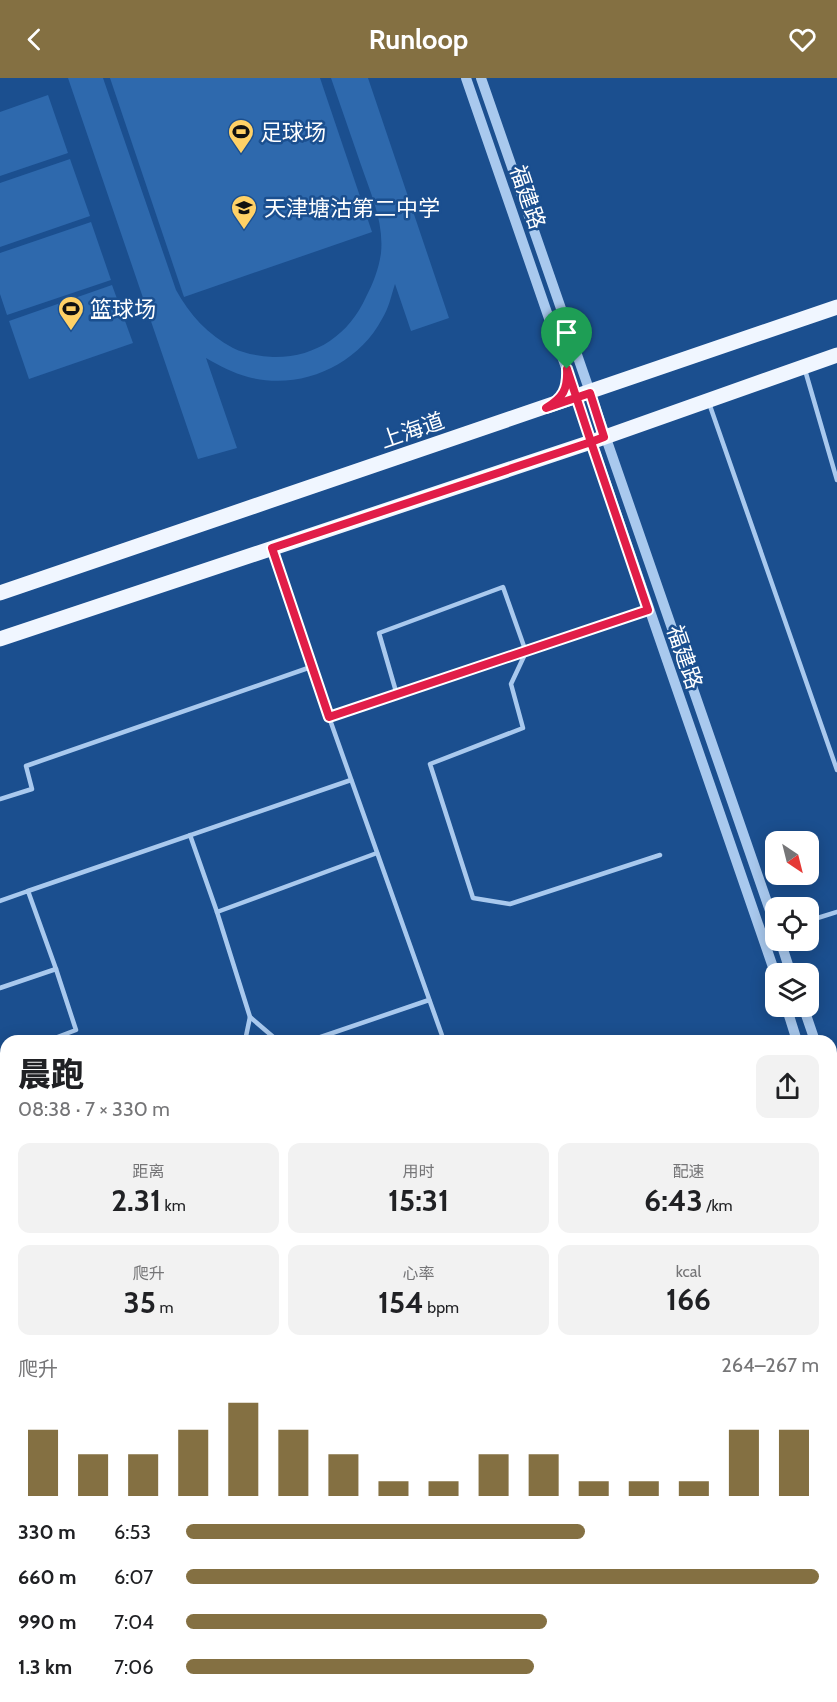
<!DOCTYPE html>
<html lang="zh">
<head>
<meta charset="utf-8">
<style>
	body { margin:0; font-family:Cabin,"Noto Sans SC",sans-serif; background:#f2f2f2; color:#202124; height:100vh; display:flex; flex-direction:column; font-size:22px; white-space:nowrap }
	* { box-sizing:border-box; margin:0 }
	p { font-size:20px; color:#757577 }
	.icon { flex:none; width:33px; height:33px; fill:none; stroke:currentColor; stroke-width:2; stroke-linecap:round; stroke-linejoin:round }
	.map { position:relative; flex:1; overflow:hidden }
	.drawer { position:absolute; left:0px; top:957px; width:837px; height:668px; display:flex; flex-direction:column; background:#fff; border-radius:18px 18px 0 0; box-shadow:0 3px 15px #0003 }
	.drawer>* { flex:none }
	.needle { width:39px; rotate:145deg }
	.fabs { position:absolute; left:765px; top:753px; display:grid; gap:12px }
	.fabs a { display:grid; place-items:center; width:54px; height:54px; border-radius:12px; background:#fff; box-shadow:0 3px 15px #0003; font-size:30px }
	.pin { position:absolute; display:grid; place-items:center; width:51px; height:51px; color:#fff; margin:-62px -26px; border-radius:50% 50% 50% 0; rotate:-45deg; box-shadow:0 0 6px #0007 }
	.pin .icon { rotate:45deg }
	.round { display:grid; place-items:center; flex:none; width:63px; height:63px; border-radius:12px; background:#f2f2f2 }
	.overview { display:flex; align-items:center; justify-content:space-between; height:102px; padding:0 18px }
	h1 { font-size:33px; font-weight:800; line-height:45px }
	.stats { display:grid; grid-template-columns:repeat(3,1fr); gap:9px; height:102px; padding:6px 18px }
	.stats div { display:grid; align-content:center; border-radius:12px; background:#f2f2f2; text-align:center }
	.stats b { font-size:30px; font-weight:800 }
	.stats small { font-size:16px; font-weight:400 }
	.stats p { font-size:16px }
	.chart { height:168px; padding:12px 18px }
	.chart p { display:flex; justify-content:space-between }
	.chart svg { width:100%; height:108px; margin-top:6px; stroke:#847042; stroke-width:6 }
	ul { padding:0 18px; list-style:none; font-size:20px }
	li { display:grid; grid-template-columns:96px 72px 1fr; align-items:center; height:45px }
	li i { height:15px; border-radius:8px; background:#847042 }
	header { display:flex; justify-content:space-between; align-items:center; height:78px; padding:0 18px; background:#847042; color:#fff; font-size:27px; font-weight:800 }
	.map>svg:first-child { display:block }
	.green { fill:#2e69ad }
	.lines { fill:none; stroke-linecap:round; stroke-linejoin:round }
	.service { stroke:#a9c9ee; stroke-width:4.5 }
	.minor { stroke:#a9c9ee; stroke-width:6 }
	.tertiary { stroke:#a9c9ee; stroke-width:10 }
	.primary { stroke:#f0f6ff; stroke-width:15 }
	.route-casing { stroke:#fff; stroke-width:12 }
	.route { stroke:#e11d48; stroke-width:8 }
	.labels { text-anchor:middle; stroke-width:5; stroke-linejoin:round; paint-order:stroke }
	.poi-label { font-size:22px; fill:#fff; stroke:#1b4f8f; text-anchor:start }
	.street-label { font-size:22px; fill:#fff; stroke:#1b4f8f }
</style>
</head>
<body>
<header><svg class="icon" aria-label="back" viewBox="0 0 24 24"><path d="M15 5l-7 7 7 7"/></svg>Runloop<svg class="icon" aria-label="heart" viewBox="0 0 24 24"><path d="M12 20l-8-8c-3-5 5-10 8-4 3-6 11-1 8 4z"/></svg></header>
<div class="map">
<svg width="837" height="1624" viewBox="0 0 837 1624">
	<rect width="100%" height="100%" fill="#1b4f8f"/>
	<!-- green -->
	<g class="green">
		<path d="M68,0H103L176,212C189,236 208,257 233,270C245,276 259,278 273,279C315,280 349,257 366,219C373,206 379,190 381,175C384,144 371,116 361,87C351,58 341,29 331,0H368L449,240L411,253L395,206C391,218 389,230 382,241C357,288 300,313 248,299C233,295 220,288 206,280L237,370L198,381Z"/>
		<polygon points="110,0 320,0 372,154 184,219"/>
		<polygon points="48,17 68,75 0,98 0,34"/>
		<polygon points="70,81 90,138 0,169 0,105"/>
		<polygon points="91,144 111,202 7,237 0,216 0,175"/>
		<polygon points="112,207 133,265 29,301 9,243"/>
	</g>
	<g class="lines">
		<!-- service -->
		<g class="service">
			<polyline points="805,292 837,402"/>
			<polyline points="709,325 837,692"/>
			<polyline points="273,472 329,639 444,963"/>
			<polyline points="397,617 379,555 503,509 526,574 511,606 523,650 430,686 473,820 510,826 660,777"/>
			<polyline points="329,639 648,532"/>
			<polyline points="0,721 32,711 26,688 311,589"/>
			<polyline points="190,757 217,834 377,775"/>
			<polyline points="28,813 351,702"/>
			<polyline points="0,823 28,813 56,891 0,910"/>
			<polyline points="217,834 250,939 278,963"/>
			<polyline points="808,843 837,834"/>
			<polyline points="47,963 76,952 56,891"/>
			<polyline points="245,963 250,939"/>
			<polyline points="309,963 429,922"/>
			<polyline points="0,980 6,978"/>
			<polyline points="0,986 6,1003"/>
			<polyline points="831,1328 837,1326"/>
			<polyline points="831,1417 837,1435"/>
			<polyline points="831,1451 837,1449"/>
			<polyline points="502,1618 504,1624"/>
			<polyline points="689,1618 691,1624"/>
			<polyline points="129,1624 144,1618"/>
			<polyline points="421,1624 436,1618"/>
		</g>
		<!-- minor -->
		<polyline class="minor" points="0,1233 6,1231"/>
		<!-- tertiary -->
		<g class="tertiary">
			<polyline points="466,0 776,898"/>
			<polyline points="481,0 776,850"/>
			<polyline points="780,862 791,896"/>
			<polyline points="786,928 797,963"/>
			<polyline points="803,928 815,963"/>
			<polyline points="831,1009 837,1026"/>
			<polyline points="831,1060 837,1077"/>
			<polyline points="0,1373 6,1391"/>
			<polyline points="0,1413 6,1431"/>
			<polyline points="831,1580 837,1577"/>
			<polyline points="831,1612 837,1610"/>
			<polyline points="71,1618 73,1624"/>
			<polyline points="86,1618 88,1624"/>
			<polyline points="703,1624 719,1618"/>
			<polyline points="796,1624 812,1618"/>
		</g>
		<!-- primary -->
		<g class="primary">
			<polyline points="0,515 837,229"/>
			<polyline points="0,561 591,364 837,277"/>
		</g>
	</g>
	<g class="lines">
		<defs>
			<path id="route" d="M567,291L591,364L272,470L329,639L648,532L591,364L604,359L590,315L546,330C563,320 568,311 567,291"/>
		</defs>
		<!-- route casing -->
		<use href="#route" class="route-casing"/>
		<!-- route -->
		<use href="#route" class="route"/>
	</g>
	<!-- icons -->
	<defs>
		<symbol id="stadium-pin" viewBox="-11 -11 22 30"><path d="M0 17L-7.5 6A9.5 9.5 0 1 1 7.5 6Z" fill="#ffd166" stroke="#1b4f8f"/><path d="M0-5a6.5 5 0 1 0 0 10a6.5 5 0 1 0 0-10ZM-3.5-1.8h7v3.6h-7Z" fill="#111"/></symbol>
		<symbol id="school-pin" viewBox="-11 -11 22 30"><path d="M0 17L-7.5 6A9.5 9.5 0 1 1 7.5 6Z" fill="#ffd166" stroke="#1b4f8f"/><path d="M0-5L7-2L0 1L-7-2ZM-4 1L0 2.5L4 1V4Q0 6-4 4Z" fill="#111"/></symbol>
	</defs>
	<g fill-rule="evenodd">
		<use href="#stadium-pin" x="226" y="39" width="30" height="40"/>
		<use href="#school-pin" x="229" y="115" width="30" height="40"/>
		<use href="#stadium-pin" x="56" y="216" width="30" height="40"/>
	</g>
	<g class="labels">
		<!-- poi labels -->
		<g class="poi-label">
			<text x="260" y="62">足球场</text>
			<text x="264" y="138">天津塘沽第二中学</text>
			<text x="90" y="239">篮球场</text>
		</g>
		<!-- street labels -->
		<g class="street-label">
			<text transform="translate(528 119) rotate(71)" y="8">福建路</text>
			<text transform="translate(412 352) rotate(-19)" y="8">上海道</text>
			<text transform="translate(685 579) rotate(71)" y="8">福建路</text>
		</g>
	</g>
</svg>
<div class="fabs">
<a><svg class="needle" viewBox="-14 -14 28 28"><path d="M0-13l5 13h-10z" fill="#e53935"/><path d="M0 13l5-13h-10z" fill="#757577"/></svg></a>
<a><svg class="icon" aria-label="locate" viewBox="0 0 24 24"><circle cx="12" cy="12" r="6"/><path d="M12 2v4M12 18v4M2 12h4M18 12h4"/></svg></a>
<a><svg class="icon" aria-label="layers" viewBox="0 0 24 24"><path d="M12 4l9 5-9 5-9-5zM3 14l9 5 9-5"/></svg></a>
</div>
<div class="pin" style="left:567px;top:291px;background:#1e9e55"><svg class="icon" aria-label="arrive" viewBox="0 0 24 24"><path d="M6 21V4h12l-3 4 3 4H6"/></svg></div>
<section class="drawer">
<div class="overview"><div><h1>晨跑</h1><p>08:38 · 7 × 330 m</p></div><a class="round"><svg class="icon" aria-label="share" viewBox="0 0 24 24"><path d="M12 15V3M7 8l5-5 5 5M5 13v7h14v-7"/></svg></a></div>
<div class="stats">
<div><p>距离</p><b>2.31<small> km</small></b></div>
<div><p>用时</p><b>15:31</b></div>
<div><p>配速</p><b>6:43<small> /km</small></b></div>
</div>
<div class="stats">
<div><p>爬升</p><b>35<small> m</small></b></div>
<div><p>心率</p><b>154<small> bpm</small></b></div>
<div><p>kcal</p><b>166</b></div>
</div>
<div class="chart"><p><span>爬升</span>264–267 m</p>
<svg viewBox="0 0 160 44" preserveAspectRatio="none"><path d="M5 44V17M15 44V27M25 44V27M35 44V17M45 44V6M55 44V17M65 44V27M75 44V38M85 44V38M95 44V27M105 44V27M115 44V38M125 44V38M135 44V38M145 44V17M155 44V17"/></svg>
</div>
<ul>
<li><b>330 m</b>6:53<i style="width:63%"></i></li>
<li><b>660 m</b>6:07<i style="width:100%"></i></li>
<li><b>990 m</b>7:04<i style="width:57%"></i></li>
<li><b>1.3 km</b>7:06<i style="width:55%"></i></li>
</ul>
</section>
</div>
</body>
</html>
